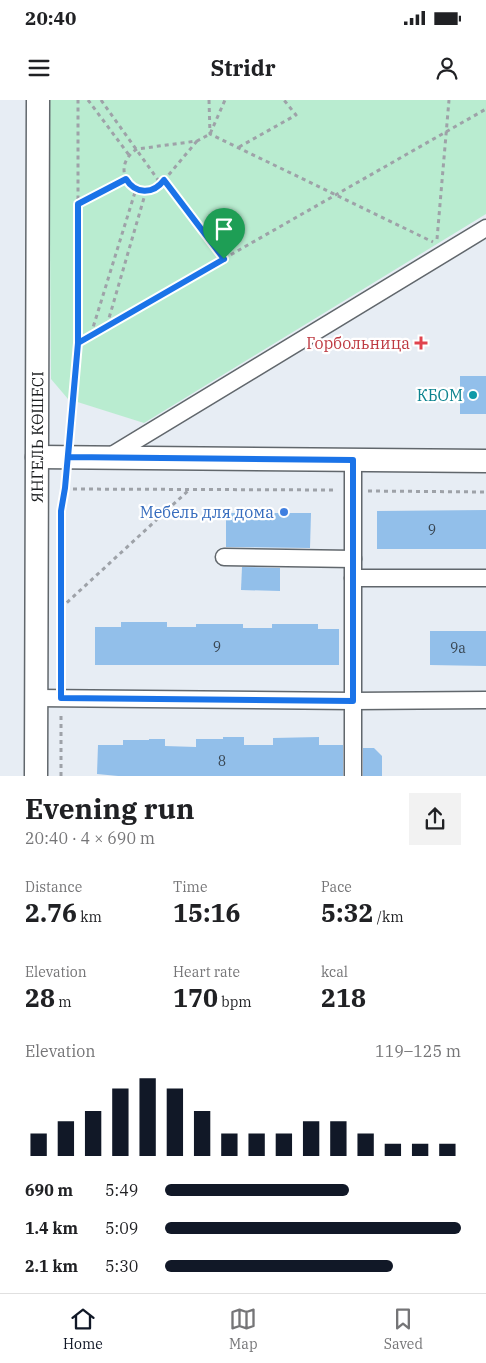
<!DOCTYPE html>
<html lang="en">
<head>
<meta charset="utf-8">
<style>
	body { margin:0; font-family:"IBM Plex Serif",serif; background:#f2f2f2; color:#202124; height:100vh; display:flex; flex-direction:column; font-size:19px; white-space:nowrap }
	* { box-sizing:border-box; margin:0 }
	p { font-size:16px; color:#757577 }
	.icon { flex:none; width:28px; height:28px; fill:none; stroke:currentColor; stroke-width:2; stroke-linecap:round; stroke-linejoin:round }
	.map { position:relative; height:676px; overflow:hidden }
	.panel { display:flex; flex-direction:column; background:#fff; flex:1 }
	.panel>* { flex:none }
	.pin { position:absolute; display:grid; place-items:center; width:42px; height:42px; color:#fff; margin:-51px -21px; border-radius:50% 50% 50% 0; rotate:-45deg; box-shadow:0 0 5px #0007 }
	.pin .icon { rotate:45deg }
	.round { display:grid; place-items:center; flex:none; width:52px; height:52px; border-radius:0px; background:#f2f2f2 }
	.head { display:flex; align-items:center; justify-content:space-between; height:85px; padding:0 25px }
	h1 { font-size:28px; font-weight:700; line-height:38px }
	.stats { display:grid; grid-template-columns:repeat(3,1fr); gap:8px; height:85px; padding:5px 25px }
	.stats div { display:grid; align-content:center }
	.stats b { font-size:25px; font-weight:700 }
	.stats small { font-size:14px; font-weight:400 }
	.stats p { font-size:14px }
	.chart { height:140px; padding:10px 25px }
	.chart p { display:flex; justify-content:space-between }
	.chart svg { width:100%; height:90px; margin-top:5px; stroke:#111827; stroke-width:6 }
	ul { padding:0 25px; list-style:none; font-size:16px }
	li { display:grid; grid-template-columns:80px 60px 1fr; align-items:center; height:38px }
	li i { height:12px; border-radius:6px; background:#111827 }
	.status { display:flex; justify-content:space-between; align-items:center; height:35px; padding:0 25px; background:#fff; direction:ltr }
	.status svg { height:14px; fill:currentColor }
	header { display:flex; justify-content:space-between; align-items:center; height:65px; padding:0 25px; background:#fff; font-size:22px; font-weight:700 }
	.tab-bar { display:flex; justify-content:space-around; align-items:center; height:70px; border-top:1px solid #e0e0e0; background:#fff; font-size:14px; color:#757577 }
	.tab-bar a { display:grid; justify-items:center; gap:2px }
	.tab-bar .active { color:#111827 }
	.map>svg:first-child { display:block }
	.green { fill:#b9ecd0 }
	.building { fill:#92bfea }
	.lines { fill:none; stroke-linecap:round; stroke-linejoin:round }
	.street-casing { stroke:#61676c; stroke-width:19 }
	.secondary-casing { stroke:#61676c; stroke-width:25 }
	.path { stroke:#9ea2a8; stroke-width:3; stroke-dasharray:4 4; stroke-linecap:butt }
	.street { stroke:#fff; stroke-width:16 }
	.secondary { stroke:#fff; stroke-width:22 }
	.route-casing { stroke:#fff; stroke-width:10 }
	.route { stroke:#1a73e8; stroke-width:6 }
	.health-dot { fill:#e0444e; stroke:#fff; stroke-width:2 }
	.culture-dot { fill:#0f9aa8; stroke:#fff; stroke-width:2 }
	.shop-dot { fill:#3f7fe0; stroke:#fff; stroke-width:2 }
	.labels { text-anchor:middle; stroke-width:4.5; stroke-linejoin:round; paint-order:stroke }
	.number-label { font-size:14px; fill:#394652 }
	.health-label { font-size:16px; fill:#be3a42; stroke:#fff; text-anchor:end }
	.culture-label { font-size:16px; fill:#0d838f; stroke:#fff; text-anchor:end }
	.street-label { font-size:16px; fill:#1b1d1f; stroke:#fff }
	.shop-label { font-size:16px; fill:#366cbe; stroke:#fff; text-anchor:end }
</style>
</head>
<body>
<div class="status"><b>20:40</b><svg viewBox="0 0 49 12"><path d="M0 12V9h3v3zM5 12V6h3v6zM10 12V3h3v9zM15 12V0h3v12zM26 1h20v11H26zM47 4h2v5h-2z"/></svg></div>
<header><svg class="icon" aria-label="menu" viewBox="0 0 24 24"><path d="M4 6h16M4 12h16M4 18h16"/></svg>Stridr<svg class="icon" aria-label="person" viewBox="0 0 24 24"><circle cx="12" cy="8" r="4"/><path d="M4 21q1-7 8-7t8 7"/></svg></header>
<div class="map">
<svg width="486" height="676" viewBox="0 0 486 676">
	<rect width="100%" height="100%" fill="#e7edf4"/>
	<!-- green -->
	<polygon class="green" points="49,0 486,0 486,114 144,323 68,299 51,279"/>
	<!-- building -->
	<g class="building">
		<rect x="460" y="276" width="26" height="38"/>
		<polygon points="486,410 486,449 377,449 377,411"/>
		<polygon points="226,413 311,413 310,448 226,447"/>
		<polygon points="242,467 280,468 280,491 241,490"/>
		<polygon points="121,522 167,522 167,527 196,527 196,524 243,524 243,528 272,528 272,524 318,524 318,529 339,529 339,565 95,565 95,527 121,527"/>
		<polygon points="430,531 486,531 486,566 430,565"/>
		<polygon points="223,637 244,637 244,645 273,645 273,638 319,637 319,645 343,645 343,676 118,676 97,674 98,645 123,645 123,640 149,640 149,639 165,639 165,646 196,647 196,639 223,639"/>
		<polygon points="363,648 374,648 382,656 382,676 363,676"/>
	</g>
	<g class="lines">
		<defs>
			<g id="street">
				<polyline points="107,358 486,128"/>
				<polyline points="224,457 353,459"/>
				<polyline points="353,478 486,478"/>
				<polyline points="36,598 353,601 486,600"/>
				<polyline points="353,676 353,360"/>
			</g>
			<g id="secondary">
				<polyline points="37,357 486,361"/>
				<path id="s1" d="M36,676L38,0"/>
			</g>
		</defs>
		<!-- street casing -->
		<use href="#street" class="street-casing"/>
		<!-- secondary casing -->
		<use href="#secondary" class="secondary-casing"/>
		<!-- path -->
		<g class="path">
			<polyline points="88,0 129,55"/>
			<polyline points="101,0 161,84"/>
			<polyline points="209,0 210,34 433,142"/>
			<path d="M197,41L161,84C135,106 107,68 137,49L197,41L210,34L225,0"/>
			<polyline points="239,47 296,15 284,0"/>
			<polyline points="164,81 224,159"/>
			<polyline points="78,104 126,79"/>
			<polyline points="437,139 449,0"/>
			<polyline points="107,225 146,91"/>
			<polyline points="91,234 136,89"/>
			<polyline points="78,242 486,9"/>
			<polyline points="69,339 78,243 78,0"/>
			<polyline points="65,389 337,390"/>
			<polyline points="368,391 486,392"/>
			<polyline points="61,508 190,389"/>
			<polyline points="61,583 61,411 66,375"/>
			<polyline points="61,676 61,615"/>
		</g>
		<!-- street -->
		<use href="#street" class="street"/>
		<!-- secondary -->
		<use href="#secondary" class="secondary"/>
	</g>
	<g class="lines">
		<defs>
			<path id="route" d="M224,159L164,80C153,95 135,94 126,79L78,104V243L65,388L61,411V598L353,601V360L68,357L78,243L224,159"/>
		</defs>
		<!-- route casing -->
		<use href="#route" class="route-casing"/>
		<!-- route -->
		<use href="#route" class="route"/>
	</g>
	<!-- markers -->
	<path class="health-dot" d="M418.5 235.5h5v5h5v5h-5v5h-5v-5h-5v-5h5z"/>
	<circle class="culture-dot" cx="473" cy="295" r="5"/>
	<circle class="shop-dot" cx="284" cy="412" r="5"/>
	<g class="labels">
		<!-- number labels -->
		<g class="number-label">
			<text x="432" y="435">9</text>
			<text x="217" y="552">9</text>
			<text x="458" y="553">9а</text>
			<text x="222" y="666">8</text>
		</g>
		<!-- health labels -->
		<g class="health-label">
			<text x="410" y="249">Горбольница</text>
		</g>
		<!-- culture labels -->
		<g class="culture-label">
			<text x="463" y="301">КБОМ</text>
		</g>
		<!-- street labels -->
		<g class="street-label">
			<text dy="6" stroke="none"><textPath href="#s1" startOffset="339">ЯНГЕЛЬ КӨШЕСІ</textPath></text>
		</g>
		<!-- shop labels -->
		<g class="shop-label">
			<text x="274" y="418">Мебель для дома</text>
		</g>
	</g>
</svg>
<div class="pin" style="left:224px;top:159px;background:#1e9e55"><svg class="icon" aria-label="arrive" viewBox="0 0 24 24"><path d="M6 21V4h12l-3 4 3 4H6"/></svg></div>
</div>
<section class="panel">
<div class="head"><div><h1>Evening run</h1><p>20:40 · 4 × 690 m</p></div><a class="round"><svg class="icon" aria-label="share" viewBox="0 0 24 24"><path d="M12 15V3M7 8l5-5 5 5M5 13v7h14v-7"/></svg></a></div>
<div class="stats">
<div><p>Distance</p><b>2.76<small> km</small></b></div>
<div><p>Time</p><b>15:16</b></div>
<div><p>Pace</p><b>5:32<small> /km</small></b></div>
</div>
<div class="stats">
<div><p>Elevation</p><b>28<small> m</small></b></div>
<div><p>Heart rate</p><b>170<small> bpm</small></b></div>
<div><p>kcal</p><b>218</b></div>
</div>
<div class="chart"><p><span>Elevation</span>119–125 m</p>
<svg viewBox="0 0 160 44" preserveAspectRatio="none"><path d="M5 44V33M15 44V27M25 44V22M35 44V11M45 44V6M55 44V11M65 44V22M75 44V33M85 44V33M95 44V33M105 44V27M115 44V27M125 44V33M135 44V38M145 44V38M155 44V38"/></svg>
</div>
<ul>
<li><b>690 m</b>5:49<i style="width:62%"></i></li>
<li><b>1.4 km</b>5:09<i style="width:100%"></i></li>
<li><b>2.1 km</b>5:30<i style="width:77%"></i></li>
</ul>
</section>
<nav class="tab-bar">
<a class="active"><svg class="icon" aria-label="home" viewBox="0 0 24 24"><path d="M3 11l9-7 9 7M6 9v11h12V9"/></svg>Home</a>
<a><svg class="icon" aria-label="map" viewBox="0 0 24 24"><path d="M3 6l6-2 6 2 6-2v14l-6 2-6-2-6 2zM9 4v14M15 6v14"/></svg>Map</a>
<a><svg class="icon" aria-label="saved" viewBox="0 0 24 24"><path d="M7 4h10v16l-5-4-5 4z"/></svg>Saved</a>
</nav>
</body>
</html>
